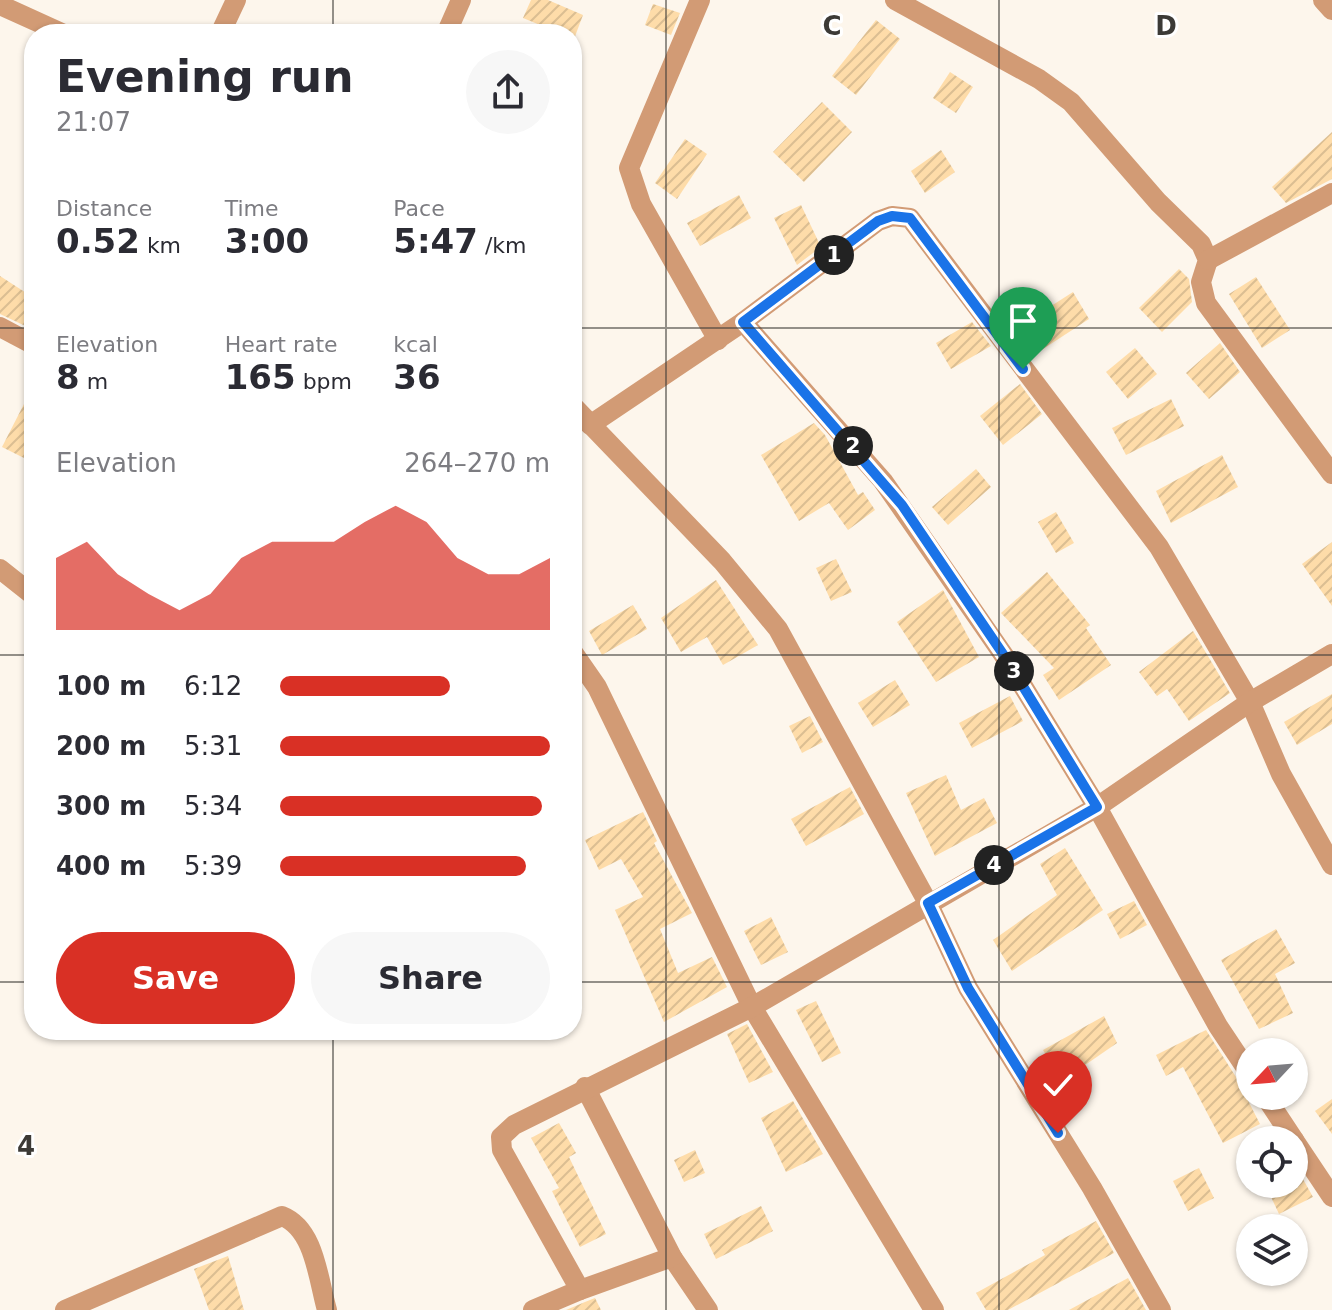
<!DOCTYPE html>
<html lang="en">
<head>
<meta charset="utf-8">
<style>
	body { margin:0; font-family:"DejaVu Sans",sans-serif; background:#f7f7f7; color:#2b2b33; height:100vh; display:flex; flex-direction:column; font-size:30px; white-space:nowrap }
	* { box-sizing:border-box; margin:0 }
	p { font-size:26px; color:#7c7c81 }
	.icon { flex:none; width:44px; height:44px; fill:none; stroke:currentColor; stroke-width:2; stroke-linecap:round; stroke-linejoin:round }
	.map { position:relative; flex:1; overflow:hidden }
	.details { position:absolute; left:24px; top:24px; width:558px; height:1016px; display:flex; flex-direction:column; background:#fff; border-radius:32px; box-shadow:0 2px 6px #0004 }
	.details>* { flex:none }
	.needle { width:52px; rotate:244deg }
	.buttons { position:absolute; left:1236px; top:1038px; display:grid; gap:16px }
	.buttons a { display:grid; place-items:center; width:72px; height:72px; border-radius:50%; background:#fff; box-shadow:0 2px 6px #0004; font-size:40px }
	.pin { position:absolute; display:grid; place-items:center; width:68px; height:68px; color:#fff; margin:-82px -34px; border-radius:50% 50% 50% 0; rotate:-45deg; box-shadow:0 0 8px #0007 }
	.pin .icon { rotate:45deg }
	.km { position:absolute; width:40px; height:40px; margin:-20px; border-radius:50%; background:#222; color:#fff; font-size:22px; line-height:40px; text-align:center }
	.round { display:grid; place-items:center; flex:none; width:84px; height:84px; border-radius:42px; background:#f7f7f7 }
	.summary { display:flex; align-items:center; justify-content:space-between; height:136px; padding:0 32px }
	h1 { font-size:44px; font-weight:700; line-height:60px }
	.stats { display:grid; grid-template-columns:repeat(3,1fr); gap:12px; height:136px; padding:8px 32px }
	.stats div { display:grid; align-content:center }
	.stats b { font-size:34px; font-weight:700 }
	.stats small { font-size:22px; font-weight:400 }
	.stats p { font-size:22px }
	.chart { height:224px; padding:16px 32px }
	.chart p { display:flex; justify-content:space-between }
	.chart svg { width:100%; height:144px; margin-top:8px; fill:#d93025; opacity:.7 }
	.action { display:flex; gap:16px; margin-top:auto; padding:16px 32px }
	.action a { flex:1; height:92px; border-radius:48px; background:#d93025; color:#fff; font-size:32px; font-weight:700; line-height:92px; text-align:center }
	.action a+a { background:#f7f7f7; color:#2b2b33 }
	ul { padding:0 32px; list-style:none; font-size:26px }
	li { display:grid; grid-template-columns:128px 96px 1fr; align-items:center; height:60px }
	li i { height:20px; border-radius:10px; background:#d93025 }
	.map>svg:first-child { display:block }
	.building { fill:url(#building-hatch) }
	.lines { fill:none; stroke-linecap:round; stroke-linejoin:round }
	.minor { stroke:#d29b75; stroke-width:20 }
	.route-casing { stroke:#fff; stroke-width:16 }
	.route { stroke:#1a73e8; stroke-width:10 }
	.grid { fill:none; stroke:#3c3a36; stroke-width:2; stroke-opacity:0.55 }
	.grid-label { font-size:26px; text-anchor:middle; font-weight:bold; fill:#3c3a36; stroke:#fff; stroke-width:6; stroke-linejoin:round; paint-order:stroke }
</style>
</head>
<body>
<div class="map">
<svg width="1332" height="1310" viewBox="0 0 1332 1310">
	<defs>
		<pattern id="building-hatch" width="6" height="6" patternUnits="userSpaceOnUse" patternTransform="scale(2)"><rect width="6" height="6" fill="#fedca9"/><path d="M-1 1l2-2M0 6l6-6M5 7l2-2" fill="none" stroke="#dbbe92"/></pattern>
	</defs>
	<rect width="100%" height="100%" fill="#fdf6ec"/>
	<!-- building -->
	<g class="building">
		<polygon points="531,0 548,0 583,15 574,39 572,34 562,34 523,18"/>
		<polygon points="653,4 680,13 671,35 645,25"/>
		<polygon points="876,20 900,39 856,95 832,76"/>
		<polygon points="950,72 973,87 956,113 933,98"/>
		<polygon points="822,102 852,132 804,182 773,152"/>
		<polygon points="1332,132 1332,179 1286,203 1272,187"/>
		<polygon points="685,139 707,154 677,199 655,183"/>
		<polygon points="941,150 955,172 925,193 911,171"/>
		<polygon points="739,195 751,218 700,246 687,223"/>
		<polygon points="801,205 821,247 797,265 774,218"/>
		<polygon points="1179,269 1189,279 1192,302 1162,332 1139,308"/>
		<polygon points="0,276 34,298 34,330 0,314"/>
		<polygon points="1256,277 1290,330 1262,348 1229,294"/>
		<polygon points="1073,292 1089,319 1040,351 1023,324"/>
		<polygon points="972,322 991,346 951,369 936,343"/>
		<polygon points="1220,343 1240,372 1209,399 1186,373"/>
		<polygon points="1135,348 1157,374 1128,399 1106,372"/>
		<polygon points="1020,384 1042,414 1003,445 980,416"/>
		<polygon points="1171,399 1184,426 1126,455 1112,428"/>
		<polygon points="24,404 34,410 34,463 2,447"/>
		<polygon points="814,423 825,435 858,495 863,492 875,510 848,530 829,503 799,521 761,455"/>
		<polygon points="1222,455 1238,487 1171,523 1156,491"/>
		<polygon points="976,469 991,487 948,525 932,507"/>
		<polygon points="1056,512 1074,543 1056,553 1038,522"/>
		<polygon points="1332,542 1332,606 1302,564"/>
		<polygon points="836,559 852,592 831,601 816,568"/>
		<polygon points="1047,572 1090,625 1086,628 1111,665 1059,700 1043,675 1054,668 1001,613"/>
		<polygon points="716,580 758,645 723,665 707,637 681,652 661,618"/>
		<polygon points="943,590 979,657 936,682 897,622"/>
		<polygon points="633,605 647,629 602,655 589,631"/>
		<polygon points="1193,631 1230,693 1189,721 1167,689 1157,696 1139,672"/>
		<polygon points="895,680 910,705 873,727 858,703"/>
		<polygon points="1332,694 1332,724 1297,745 1284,722"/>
		<polygon points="1010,696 1023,721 972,748 959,723"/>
		<polygon points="810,716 823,742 802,753 789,726"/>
		<polygon points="946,775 961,810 984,798 997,823 935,856 906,793"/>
		<polygon points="850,787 864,814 806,846 791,819"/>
		<polygon points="643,812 657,841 654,843 692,913 660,929 678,973 712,957 727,987 664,1022 615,910 643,897 621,859 599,870 585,840"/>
		<polygon points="1065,848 1103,910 1012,971 993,940 1057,895 1040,864"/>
		<polygon points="1134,901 1147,925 1120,939 1107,914"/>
		<polygon points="771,917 788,952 761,965 744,931"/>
		<polygon points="1276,929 1295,963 1275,974 1293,1013 1259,1029 1221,960"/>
		<polygon points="816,1001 841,1053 822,1062 796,1010"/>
		<polygon points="1104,1016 1117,1043 1062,1081 1043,1050"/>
		<polygon points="747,1024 773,1072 749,1083 727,1034"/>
		<polygon points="1206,1030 1236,1077 1260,1124 1223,1143 1183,1067 1166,1076 1156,1055"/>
		<polygon points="1332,1099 1332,1134 1315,1111"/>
		<polygon points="793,1101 823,1154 786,1172 761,1118"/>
		<polygon points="559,1123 576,1153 569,1157 606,1234 580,1247 552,1191 559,1188 531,1138"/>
		<polygon points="695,1150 705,1173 684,1182 674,1160"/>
		<polygon points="1294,1163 1313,1197 1279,1214 1265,1184 1294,1184"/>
		<polygon points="1199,1168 1214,1198 1188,1211 1173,1181"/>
		<polygon points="761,1206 773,1231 716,1259 704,1234"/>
		<polygon points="1096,1221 1114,1253 1008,1310 986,1310 976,1293 1045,1255 1042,1250"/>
		<polygon points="228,1256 244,1310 209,1310 194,1269"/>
		<polygon points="1128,1278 1146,1310 1069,1310"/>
		<polygon points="595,1298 601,1310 566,1310 585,1302"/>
	</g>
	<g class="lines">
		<!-- minor -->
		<g class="minor">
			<polyline points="700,0 629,168 641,204 718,340"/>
			<polyline points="895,0 1039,79 1071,102 1158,202 1201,244 1208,260 1201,282 1206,303 1332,474"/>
			<polyline points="1323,0 1332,10"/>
			<polyline points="0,5 64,34"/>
			<polyline points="220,34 236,0"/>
			<polyline points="446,34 461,0"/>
			<polyline points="1208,260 1332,193"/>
			<polyline points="743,322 883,481 1005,657 1097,807 1218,1026 1250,1074"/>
			<polyline points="0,327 34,345"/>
			<polyline points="572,405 722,561 778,629 928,903 968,988 1092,1188 1161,1310"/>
			<polyline points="590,425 743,322 878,221 892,216 910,218 1159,547 1250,702 1281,774 1332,865"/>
			<polyline points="0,569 34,596"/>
			<polyline points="572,651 597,687 752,1007 934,1310"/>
			<polyline points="585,1087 672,1257 708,1310"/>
			<polyline points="1265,1096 1294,1140"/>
			<polyline points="1294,1140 1332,1197"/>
			<polyline points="580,1290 672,1257"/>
			<path d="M65,1310L282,1216C315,1229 318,1279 327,1310"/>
			<polyline points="533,1310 580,1290 502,1150 501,1137 514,1125 752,1007 1097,807 1250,702 1332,654"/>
		</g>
	</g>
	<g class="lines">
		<defs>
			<polyline id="route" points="1023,369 910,218 892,216 878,221 743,322 902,505 1005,657 1097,807 928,903 968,988 1058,1133"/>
		</defs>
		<!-- route casing -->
		<use href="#route" class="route-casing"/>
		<!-- route -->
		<use href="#route" class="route"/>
	</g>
	<!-- grid -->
	<path class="grid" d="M333,0V34M666,0V1310M999,0V1310M0,328H34M572,328H1332M0,655H34M572,655H1332M0,982H34M572,982H1332M333,1030V1310"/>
	<g class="grid-label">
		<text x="832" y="35">C</text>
		<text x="1166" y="35">D</text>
		<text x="26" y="1155">4</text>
	</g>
</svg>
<div class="buttons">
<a><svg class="needle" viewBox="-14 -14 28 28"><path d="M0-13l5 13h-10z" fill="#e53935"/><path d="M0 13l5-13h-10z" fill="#7c7c81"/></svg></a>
<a><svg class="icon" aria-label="locate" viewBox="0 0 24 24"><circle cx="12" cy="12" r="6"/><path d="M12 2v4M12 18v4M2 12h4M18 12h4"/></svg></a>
<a><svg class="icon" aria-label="layers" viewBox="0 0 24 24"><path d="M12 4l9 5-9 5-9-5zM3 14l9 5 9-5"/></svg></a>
</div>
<div class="pin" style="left:1023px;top:369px;background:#1e9e55"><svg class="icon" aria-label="arrive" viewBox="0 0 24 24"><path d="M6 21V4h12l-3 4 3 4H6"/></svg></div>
<div class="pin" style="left:1058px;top:1133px;background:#d93025"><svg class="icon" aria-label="check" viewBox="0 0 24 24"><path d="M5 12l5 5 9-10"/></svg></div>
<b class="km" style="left:834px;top:255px">1</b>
<b class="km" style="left:853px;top:446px">2</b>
<b class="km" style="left:1014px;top:671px">3</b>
<b class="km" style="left:994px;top:865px">4</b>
<section class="details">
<div class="summary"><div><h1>Evening run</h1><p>21:07</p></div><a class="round"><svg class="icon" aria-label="share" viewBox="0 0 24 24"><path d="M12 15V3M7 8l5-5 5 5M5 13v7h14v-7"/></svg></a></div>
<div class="stats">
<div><p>Distance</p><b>0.52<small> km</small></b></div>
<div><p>Time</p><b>3:00</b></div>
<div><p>Pace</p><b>5:47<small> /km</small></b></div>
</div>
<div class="stats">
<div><p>Elevation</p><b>8<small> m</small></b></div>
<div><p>Heart rate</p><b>165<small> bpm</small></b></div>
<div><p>kcal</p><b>36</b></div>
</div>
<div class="chart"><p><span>Elevation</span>264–270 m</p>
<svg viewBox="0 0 160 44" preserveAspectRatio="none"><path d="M0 44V22L10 17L20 27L30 33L40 38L50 33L60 22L70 17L80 17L90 17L100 11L110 6L120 11L130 22L140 27L150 27L160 22V44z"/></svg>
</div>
<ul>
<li><b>100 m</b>6:12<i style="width:63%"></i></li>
<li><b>200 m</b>5:31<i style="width:100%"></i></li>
<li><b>300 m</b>5:34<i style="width:97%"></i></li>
<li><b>400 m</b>5:39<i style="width:91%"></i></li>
</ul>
<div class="action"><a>Save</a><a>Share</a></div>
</section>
</div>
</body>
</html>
